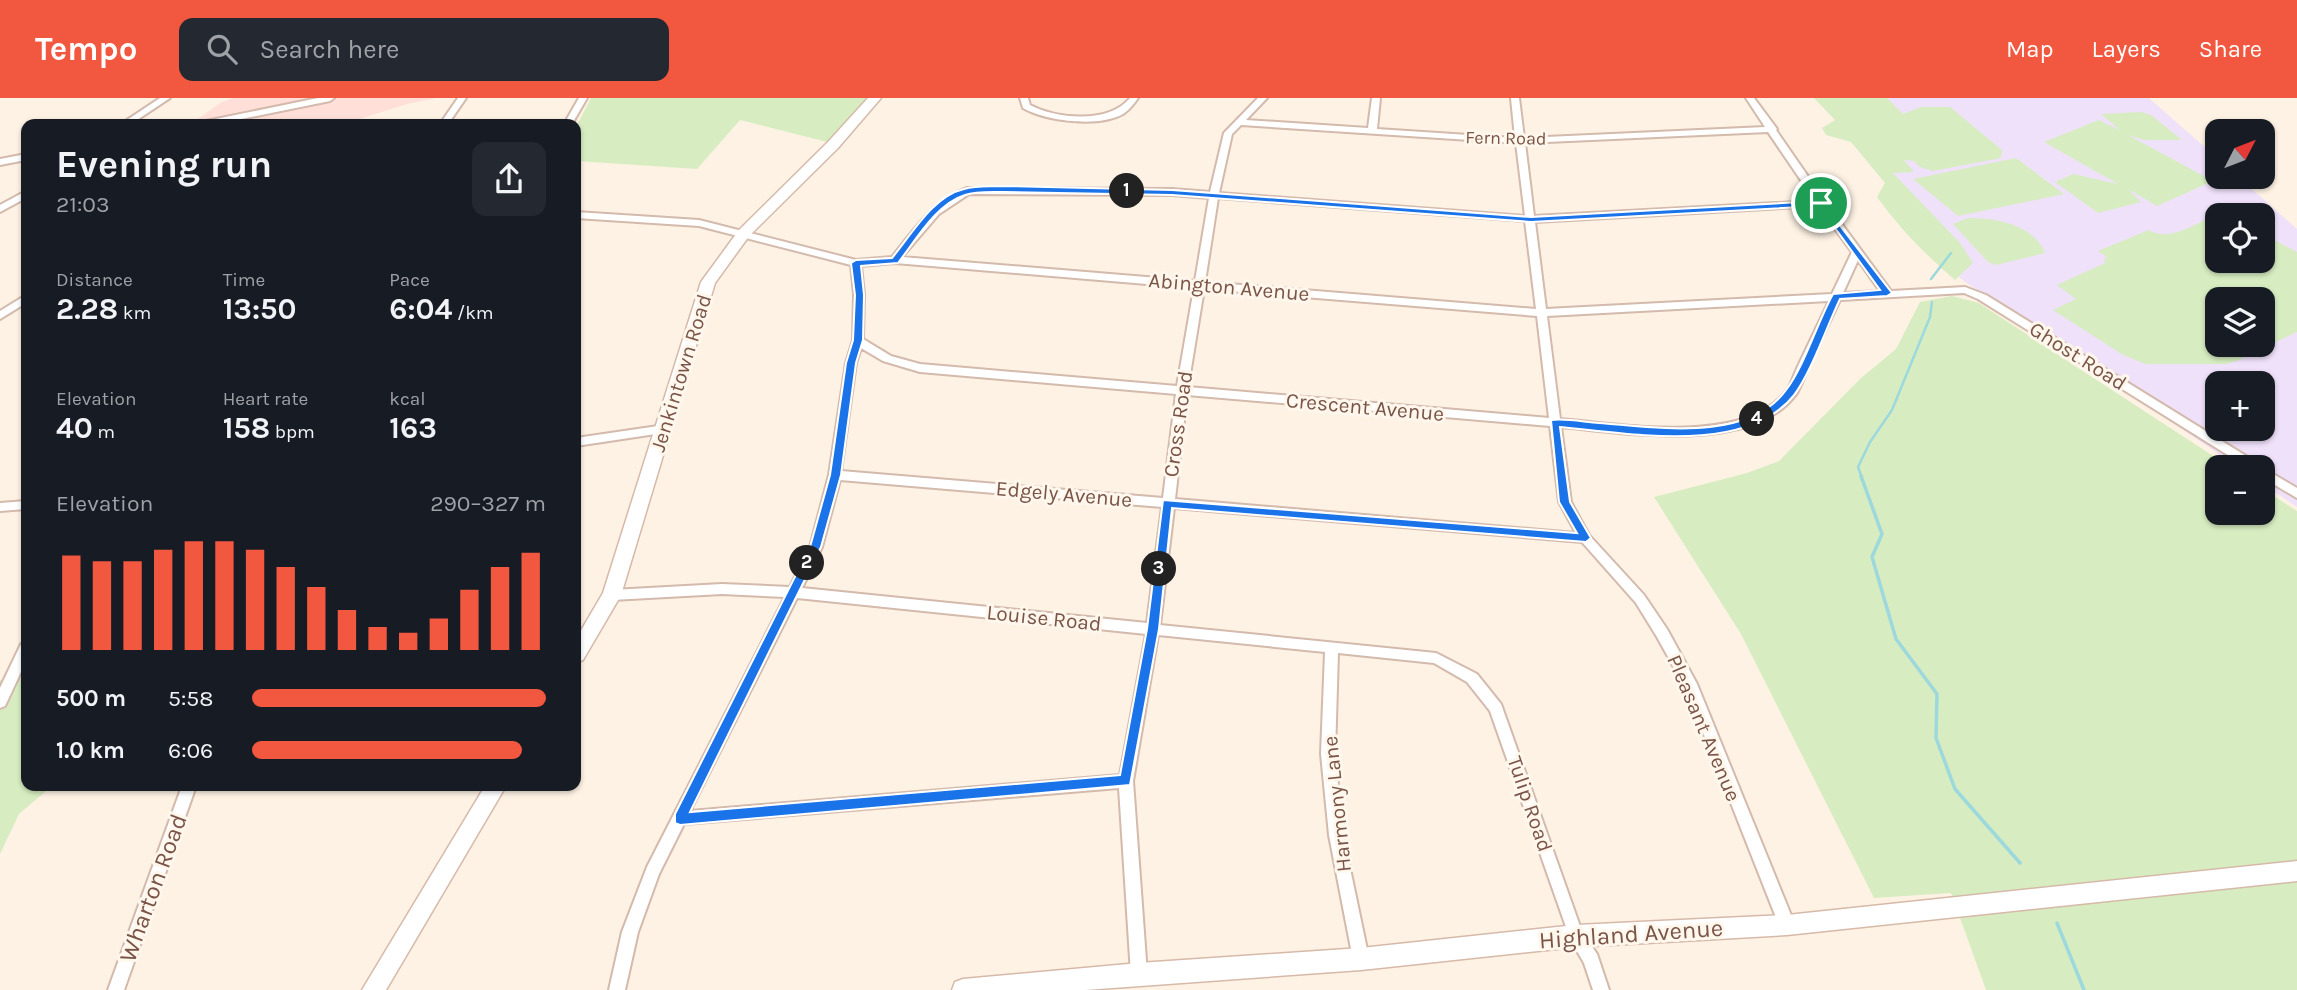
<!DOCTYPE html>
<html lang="en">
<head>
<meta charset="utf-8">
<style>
	body { margin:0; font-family:Karla,sans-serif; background:#242831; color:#f1f3f6; height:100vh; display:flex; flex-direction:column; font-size:26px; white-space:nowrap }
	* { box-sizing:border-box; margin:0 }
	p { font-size:23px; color:#9ea1a6 }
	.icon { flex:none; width:38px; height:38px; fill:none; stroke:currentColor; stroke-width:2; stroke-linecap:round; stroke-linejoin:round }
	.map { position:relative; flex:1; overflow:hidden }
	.details { position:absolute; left:21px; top:21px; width:560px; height:672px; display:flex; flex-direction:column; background:#171b24; border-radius:14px; box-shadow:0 2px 5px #0004 }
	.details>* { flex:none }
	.needle { width:46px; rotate:48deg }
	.tools { position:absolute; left:2205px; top:21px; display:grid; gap:14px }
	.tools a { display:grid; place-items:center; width:70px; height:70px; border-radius:14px; background:#171b24; box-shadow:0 2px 5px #0004; font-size:35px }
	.pin { position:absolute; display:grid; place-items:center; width:60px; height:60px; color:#fff; margin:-30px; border:4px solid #fff; border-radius:50%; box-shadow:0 2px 7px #0007 }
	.km { position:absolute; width:35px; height:35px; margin:-18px; border-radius:50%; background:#222; color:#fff; font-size:19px; line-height:35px; text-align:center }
	.round { display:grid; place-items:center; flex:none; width:74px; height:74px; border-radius:14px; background:#242831 }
	.summary { display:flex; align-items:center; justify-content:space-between; height:119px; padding:0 35px }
	h1 { font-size:38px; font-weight:700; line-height:52px }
	.figures { display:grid; grid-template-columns:repeat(3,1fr); gap:10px; height:119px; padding:7px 35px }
	.figures div { display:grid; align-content:center }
	.figures b { font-size:30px; font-weight:700 }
	.figures small { font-size:19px; font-weight:400 }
	.figures p { font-size:19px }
	.chart { height:196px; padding:14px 35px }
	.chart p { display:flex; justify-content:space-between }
	.chart svg { width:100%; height:126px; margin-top:7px; stroke:#f2573f; stroke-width:6 }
	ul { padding:0 35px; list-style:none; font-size:23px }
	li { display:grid; grid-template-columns:112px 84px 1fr; align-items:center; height:52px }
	li i { height:18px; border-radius:9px; background:#f2573f }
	header { display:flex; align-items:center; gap:42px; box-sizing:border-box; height:98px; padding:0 35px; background:#f2573f; color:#fff }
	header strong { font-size:33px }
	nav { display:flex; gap:38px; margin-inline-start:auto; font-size:24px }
	.search { width:490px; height:63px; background:#242831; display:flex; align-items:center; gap:18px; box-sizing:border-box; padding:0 24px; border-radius:14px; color:#9ea1a6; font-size:26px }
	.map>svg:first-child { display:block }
	.commercial { fill:#ffdfd7 }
	.education { fill:#efe1fa; fill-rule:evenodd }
	.green { fill:#d7edc1; fill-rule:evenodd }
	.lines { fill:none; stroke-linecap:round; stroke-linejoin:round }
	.stream-far1 { stroke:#9cd8dc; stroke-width:2.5 }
	.stream { stroke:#9cd8dc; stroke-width:3.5 }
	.street-casing { stroke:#d3baac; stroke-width:4 }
	.secondary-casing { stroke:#d6b9a9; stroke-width:3 }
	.street { fill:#fff; fill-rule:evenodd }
	.secondary { fill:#fff; fill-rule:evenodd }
	.route { fill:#1a73e8; stroke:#fff; stroke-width:2; fill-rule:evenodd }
	.labels { text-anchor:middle; stroke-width:6; stroke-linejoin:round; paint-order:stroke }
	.far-street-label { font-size:18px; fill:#795447; stroke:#fff6ec }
	.street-label { font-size:21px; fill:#795447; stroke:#fff6ec }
	.near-street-label { font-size:24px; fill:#795447; stroke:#fff6ec }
</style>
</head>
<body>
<header>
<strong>Tempo</strong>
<div class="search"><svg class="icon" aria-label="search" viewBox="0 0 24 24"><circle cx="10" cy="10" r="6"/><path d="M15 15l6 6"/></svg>Search here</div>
<nav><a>Map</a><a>Layers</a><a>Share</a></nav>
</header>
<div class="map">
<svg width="2297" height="892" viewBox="0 0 2297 892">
	<rect width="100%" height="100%" fill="#fef2e4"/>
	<!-- commercial -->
	<polygon class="commercial" points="233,0 436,0 407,6 344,26 191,26 220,5"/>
	<!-- education -->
	<path class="education" d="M1822,0H2149L2217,60V79H2238L2297,131V409L2263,386V369H2238L1961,181ZM2217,117H2263V163H2217ZM2217,201H2263V247H2217ZM2217,285H2263V331H2217Z"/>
	<!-- green -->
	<g class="green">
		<polygon points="591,0 867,0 827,44 740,22 697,71 576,63 576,29"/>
		<path d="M1814,0H1887L1903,16L1921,9H1950L2002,52L2001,60L1933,73L1920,69L1914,63L1904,62L1914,74L1893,75L1960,145L1973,165L1955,182C1926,157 1900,131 1877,99L1885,85L1851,44L1826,37L1822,30L1835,22Z"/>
		<polygon points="2141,14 2151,17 2182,42 2144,42 2128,37 2213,83 2157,108 2128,91 2141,104 2098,115 2055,84 2073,76 2118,86 2044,44 2099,22 2121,33 2101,16"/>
		<polygon points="2016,60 2064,96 1958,118 1913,81"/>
		<path d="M2215,117L2217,118V163H2263V136L2297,154V234L2237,263L2226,266H2146L2123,257L2053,212L2076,201L2057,187L2105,165L2104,161L2107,159L2098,153L2149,132C2170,144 2193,127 2215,117ZM2217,201H2263V247H2217Z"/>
		<path d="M1968,120C1995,120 2033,126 2045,155L1996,167L1988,164L1953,126Z"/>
		<polygon points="1952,198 1979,205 2230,369 2217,369 2217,415 2263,415 2263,391 2297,413 2297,892 1986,892 1951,795 1874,800 1741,536 1654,399 1747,375 1779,363 1861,280 1896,251 1920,204"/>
		<polygon points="26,578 26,688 52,688 19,716 0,756 0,582"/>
	</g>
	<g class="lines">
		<!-- stream-far1 -->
		<g class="stream-far1">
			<polyline points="1931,181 1951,155"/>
			<polyline points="1862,380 1858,369 1870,344 1892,312 1930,219 1932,204"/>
		</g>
		<!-- stream -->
		<g class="stream">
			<polyline points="1861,378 1882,436 1872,459 1896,541 1937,596 1936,640 1955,691 2020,765"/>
			<polyline points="2057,825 2084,892"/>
		</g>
		<defs>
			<g id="street">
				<polygon points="160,0 170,0 131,26 121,26"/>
				<polygon points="318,0 334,0 330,3 217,26 202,26 206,23"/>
				<polygon points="458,0 466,0 448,26 440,26"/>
				<polygon points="579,0 587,0 572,26 564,26"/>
				<path d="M1020,0H1028L1030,7C1057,21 1109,26 1130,0H1138C1134,6 1129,12 1123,16C1098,30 1046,23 1023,10Z"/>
				<path d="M1258,0H1267L1246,22L1368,30L1372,0H1380L1377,31L1515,40L1511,0H1519L1524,40L1765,29L1746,0H1754L1777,31L1776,32L1825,103L1891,193L1965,189L1986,197L2259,366L2261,369H2247L1978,201L1964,195L1840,202C1830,223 1820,244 1810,265C1806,275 1802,286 1797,295C1753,357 1626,335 1561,329L1571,404L1589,437L1644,497L1667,531L1697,586L1795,827L1792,832L1787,834L1782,832L1779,827L1686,591L1657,539L1636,505L1582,444L1174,410L1160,527L1436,555L1477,576L1501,606L1582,834L1597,856L1609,892H1593L1584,865L1571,843L1490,613L1467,584L1434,565L1338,555L1335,656L1343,737L1369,861L1367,866L1361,869L1355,866L1353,861L1329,737L1321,656L1325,554L1158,537L1133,683L1147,876L1145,881L1139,884L1133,881L1131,876L1119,690L684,726L659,776L638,834L625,892H609L622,834L647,769L785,499L722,496L612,502L608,501L606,497L608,493L612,492L722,486L790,489L810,449L829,377L846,265L853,242L854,196L851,167L699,128L576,120V114L699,122L856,162L892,159C913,133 934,102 967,90L1172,91L1210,94L1224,35ZM1241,27L1516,45L1525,118L1219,95L1232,36ZM1768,34L1815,103L1534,118L1525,45ZM969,96L1172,97L1209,100L1195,183L902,159L939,116ZM1218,100L1525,123L1536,211L1205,184ZM1818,108L1852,154L1832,196L1546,211L1535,124ZM1858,162L1880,193L1843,195ZM895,165L1194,190L1177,288L920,266L891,258L863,241L864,196L861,168ZM1204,191L1537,218L1549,320L1188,289ZM1829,203C1819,224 1809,245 1799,266C1795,274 1792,284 1788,291C1746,349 1621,326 1560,321L1547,218ZM861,250L883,263L920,274L1176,296L1163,400L841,373L856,265ZM1187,297L1550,328L1559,404L1576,435L1175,401ZM840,382L1162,409L1147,525L802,490L822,449ZM797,500L1146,536L1120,677L690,713Z"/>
				<polygon points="26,56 26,62 0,67 0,61"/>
				<polygon points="26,93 26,100 0,114 0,107"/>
				<polygon points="26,197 26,205 0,221 0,213"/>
				<polygon points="665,327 671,331 669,334 576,348 576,340"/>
				<polygon points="2263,370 2297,390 2297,400 2263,380"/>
				<polygon points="26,403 26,411 0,413 0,405"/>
				<polygon points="26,545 26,563 5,608 0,610 0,590 21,546"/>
				<polygon points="182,688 196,688 124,892 108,892"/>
			</g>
			<g id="secondary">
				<polygon points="868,0 881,0 838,50 749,138 715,185 621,497 583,562 576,565 576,541 603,495 701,184 739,132 828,44"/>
				<polygon points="485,688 506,688 386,892 362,892"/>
				<polygon points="2297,763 2297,783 1787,837 1576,849 1361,872 1085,892 952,892 955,884 963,881 1139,865 1361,850 1576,827 1787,817"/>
			</g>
		</defs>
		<!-- street casing -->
		<use href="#street" class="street-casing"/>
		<!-- secondary casing -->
		<use href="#secondary" class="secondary-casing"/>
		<!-- street -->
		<use href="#street" class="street"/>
		<!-- secondary -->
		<use href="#secondary" class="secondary"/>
	</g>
	<!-- route -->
	<path class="route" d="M1004,88L1172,92L1531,119L1821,103L1892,195L1887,198L1840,201C1828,226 1810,277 1794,297C1746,358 1628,335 1560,329L1570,404L1591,440L1586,444L1172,410L1159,531L1130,687L680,727L675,725V716L810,449L830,377L846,265L853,242L855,197L851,165L856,162L892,160C912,136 933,98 964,91C977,87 991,89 1004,88ZM1004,94L1172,97L1531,124L1819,108L1880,192L1833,196C1817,225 1805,267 1786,292C1748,345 1655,329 1599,325C1584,324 1566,320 1551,322L1559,404L1577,435L1163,402L1147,531L1120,677L690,714L821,449L841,377L856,265L863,242L864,197L861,168L898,165C916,142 936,106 965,97C976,93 992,94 1004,94Z"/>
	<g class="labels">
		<!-- far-street labels -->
		<g class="far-street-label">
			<text transform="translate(1506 40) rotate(1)" y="6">Fern Road</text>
		</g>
		<!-- street labels -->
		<g class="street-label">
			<text transform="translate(1229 189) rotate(5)" y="7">Abington Avenue</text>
			<text transform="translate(2078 258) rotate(32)" y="7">Ghost Road</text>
			<text transform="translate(681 275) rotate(-73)" y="7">Jenkintown Road</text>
			<text transform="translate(1365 309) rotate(5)" y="7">Crescent Avenue</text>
			<text transform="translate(1178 326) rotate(-82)" y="7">Cross Road</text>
			<text transform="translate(1064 396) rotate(5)" y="7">Edgely Avenue</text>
			<text transform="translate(1044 520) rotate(6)" y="7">Louise Road</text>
			<text transform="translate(1704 630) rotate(67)" y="7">Pleasant Avenue</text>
			<text transform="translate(1337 706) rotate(-96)" y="7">Harmony Lane</text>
			<text transform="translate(1530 706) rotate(71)" y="7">Tulip Road</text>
		</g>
		<!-- near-street labels -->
		<g class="near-street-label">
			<text transform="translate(153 790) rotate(-70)" y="8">Wharton Road</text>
			<text transform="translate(1631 836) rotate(-4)" y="8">Highland Avenue</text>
		</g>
	</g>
</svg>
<div class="tools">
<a><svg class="needle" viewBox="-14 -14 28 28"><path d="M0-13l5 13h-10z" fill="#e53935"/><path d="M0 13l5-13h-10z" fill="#9ea1a6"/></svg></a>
<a><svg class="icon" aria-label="locate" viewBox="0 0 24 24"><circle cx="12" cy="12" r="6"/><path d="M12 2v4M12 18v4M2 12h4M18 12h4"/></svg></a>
<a><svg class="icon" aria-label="layers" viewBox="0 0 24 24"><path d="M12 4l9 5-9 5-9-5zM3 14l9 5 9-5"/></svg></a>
<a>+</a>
<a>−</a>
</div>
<div class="pin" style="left:1821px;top:105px;background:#1e9e55"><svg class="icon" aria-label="arrive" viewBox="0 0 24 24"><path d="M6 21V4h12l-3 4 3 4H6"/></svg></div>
<b class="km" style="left:1127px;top:93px">1</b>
<b class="km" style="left:807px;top:465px">2</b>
<b class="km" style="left:1159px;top:471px">3</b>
<b class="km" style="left:1757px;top:321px">4</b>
<section class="details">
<div class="summary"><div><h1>Evening run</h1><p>21:03</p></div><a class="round"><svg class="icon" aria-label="share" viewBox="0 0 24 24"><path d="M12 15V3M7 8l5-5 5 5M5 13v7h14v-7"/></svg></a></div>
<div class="figures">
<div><p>Distance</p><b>2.28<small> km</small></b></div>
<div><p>Time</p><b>13:50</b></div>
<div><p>Pace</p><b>6:04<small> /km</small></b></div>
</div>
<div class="figures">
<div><p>Elevation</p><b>40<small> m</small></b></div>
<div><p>Heart rate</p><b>158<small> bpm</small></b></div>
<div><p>kcal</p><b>163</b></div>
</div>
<div class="chart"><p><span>Elevation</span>290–327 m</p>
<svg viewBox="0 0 160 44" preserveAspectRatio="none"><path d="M5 44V11M15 44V13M25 44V13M35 44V9M45 44V6M55 44V6M65 44V9M75 44V15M85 44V22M95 44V30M105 44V36M115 44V38M125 44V33M135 44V23M145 44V15M155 44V10"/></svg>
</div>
<ul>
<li><b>500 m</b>5:58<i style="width:100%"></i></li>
<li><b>1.0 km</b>6:06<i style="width:92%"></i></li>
</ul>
</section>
</div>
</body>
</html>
